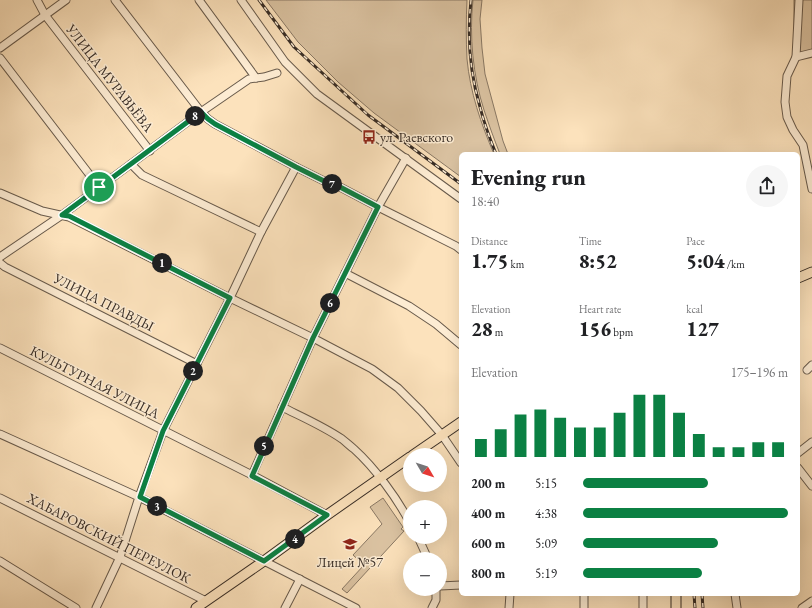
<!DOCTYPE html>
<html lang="en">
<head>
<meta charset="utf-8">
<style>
	body { margin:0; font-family:"EB Garamond",serif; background:#f6f6f6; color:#202124; height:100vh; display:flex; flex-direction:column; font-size:15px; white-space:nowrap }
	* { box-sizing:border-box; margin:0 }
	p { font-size:13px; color:#757577 }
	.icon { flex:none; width:22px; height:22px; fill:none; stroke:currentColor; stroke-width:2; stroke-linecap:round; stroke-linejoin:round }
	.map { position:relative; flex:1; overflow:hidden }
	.drawer { position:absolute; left:459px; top:152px; width:341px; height:444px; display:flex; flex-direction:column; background:#fff; border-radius:6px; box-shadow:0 4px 16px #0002 }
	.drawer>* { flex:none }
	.needle { width:26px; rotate:129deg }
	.controls { position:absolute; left:403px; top:448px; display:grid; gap:8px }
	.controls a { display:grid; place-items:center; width:44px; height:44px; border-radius:50%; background:#fff; box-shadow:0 4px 16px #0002; font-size:20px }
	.pin { position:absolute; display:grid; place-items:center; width:34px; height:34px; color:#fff; margin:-17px; border:2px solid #fff; border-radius:50%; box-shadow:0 1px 4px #0007 }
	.km { position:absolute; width:20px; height:20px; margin:-10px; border-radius:50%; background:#222; color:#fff; font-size:11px; line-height:20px; text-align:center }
	.round { display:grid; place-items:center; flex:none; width:42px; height:42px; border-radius:21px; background:#f6f6f6 }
	.head { display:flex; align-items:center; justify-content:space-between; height:68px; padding:0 12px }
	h1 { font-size:22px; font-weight:800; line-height:30px }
	.figures { display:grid; grid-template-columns:repeat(3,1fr); gap:6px; height:68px; padding:4px 12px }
	.figures div { display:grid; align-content:center }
	.figures b { font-size:20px; font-weight:800 }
	.figures small { font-size:11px; font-weight:400 }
	.figures p { font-size:11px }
	.chart { height:112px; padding:8px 12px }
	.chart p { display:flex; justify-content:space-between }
	.chart svg { width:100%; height:72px; margin-top:4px; stroke:#0b8043; stroke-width:6 }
	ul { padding:0 12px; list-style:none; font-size:13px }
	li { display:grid; grid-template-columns:64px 48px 1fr; align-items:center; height:30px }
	li i { height:10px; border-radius:5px; background:#0b8043 }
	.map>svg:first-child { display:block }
	.green { fill:#dbc3a2; stroke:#897864 }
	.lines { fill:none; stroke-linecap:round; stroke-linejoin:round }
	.minor-casing { stroke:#685a4b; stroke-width:9 }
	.major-casing { stroke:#372c25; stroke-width:11 }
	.minor { stroke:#fdecd3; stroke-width:7 }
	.major { stroke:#fce2bc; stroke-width:9 }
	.rail-casing { stroke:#372c25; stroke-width:3 }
	.rail { stroke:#fdecd3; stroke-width:1.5; stroke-dasharray:4.5; stroke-linecap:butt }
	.route-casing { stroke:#fff; stroke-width:8 }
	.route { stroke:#0b8043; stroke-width:5 }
	.labels { text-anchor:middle; stroke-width:3; stroke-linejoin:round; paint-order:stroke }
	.street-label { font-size:14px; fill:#372c25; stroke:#fdecd3 }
	.poi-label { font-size:14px; fill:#372c25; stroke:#fdecd3; text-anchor:start }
</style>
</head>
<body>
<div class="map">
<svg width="812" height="608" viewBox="0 0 812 608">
	<rect width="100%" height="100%" fill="#fce2bc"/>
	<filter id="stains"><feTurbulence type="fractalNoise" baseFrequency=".005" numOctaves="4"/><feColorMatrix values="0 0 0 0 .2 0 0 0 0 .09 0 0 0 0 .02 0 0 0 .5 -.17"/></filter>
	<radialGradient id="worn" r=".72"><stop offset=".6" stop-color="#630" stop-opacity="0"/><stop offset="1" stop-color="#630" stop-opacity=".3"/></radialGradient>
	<!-- green -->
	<g class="green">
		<path d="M266,0H467C466,20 466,39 467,59C470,92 481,124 494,154H461V177L374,113L338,82L298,42Z"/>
		<path d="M473,0H482L480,19L482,48L485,74L503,141L508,154H500C494,139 489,125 484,110C473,76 469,36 473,0Z"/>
		<polygon points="794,0 812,0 812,50 794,55"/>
		<polygon points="383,498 403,527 401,529 404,531 347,593 342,589 364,565 353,555 382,524 370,507"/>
	</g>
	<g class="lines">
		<defs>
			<g id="minor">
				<polyline points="37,0 45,15 150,151"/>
				<polyline points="115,0 201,112 208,119 215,124 296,167 328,183 340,187 378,207 456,246 461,250"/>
				<polyline points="199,0 256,78"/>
				<polyline points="241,0 285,62 317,94 461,199"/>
				<polyline points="799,0 796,57 787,76 785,102 787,117 793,130 803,145 812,189"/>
				<polyline points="0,48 66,0"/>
				<polyline points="796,57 812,53"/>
				<polyline points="0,58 99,187"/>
				<polyline points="131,164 142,175 261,232"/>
				<polyline points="0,193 42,211 69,217 230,298 313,338 372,369 398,388 421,411 442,435 461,463"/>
				<polyline points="0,257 62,215 201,112 249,79 264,77 277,73"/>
				<polyline points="0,263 5,267 197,364"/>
				<polyline points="345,273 409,306 436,324 461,345"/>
				<polyline points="0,348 252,475 327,515"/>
				<polyline points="807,370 812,365"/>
				<path d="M282,407C302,417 323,426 342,439C346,442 350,446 354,449C375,468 397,498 410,523"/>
				<polyline points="0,434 139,497 356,608"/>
				<polyline points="798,453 812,442"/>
				<polyline points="798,468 812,486"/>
				<polyline points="252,475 313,338 378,207 406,158"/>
				<polyline points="0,498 206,601"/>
				<polyline points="418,537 428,559"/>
				<polyline points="0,561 76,608"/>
				<polyline points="440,586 461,585"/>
				<polyline points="584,594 584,608"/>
				<polyline points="643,594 643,608"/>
				<polyline points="735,594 737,608"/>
				<polyline points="96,608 120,557 139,497 163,431 230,298 261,232 296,167"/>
				<polyline points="285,608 300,579"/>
				<polyline points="432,608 436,600 436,589"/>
				<polyline points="509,608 510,594"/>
				<polyline points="802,608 812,601"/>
			</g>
			<g id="major">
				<polyline points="798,278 812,272"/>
				<polyline points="413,455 461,422"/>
				<polyline points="196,608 264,561 327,515 410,457"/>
				<polyline points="676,608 676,594"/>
			</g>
		</defs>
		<!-- minor casing -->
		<use href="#minor" class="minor-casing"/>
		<!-- major casing -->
		<use href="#major" class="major-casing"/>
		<!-- minor -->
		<use href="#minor" class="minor"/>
		<!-- major -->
		<use href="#major" class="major"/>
		<defs>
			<g id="rail">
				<polyline points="259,0 294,47 368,115 461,184"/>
				<path d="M471,0C467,36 470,73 480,107C484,123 490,139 496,154"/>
				<polyline points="694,594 695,608"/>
				<polyline points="702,594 703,608"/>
			</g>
		</defs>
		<!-- rail casing -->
		<use href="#rail" class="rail-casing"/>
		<!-- rail -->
		<use href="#rail" class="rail"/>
	</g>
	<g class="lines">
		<defs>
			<polygon id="route" points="201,112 208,119 215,124 296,167 328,183 340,187 378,207 313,338 252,476 327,515 264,561 140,497 163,431 230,298 69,216 62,215"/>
		</defs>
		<!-- route casing -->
		<use href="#route" class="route-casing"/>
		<!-- route -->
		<use href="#route" class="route"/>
	</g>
	<!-- icons -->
	<defs>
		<symbol id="bus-bare" viewBox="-9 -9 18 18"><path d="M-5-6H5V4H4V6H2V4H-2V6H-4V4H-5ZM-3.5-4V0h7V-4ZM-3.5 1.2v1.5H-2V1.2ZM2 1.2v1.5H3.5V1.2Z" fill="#8f2418" stroke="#fdecd3" stroke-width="2.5" paint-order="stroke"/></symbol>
		<symbol id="school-bare" viewBox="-9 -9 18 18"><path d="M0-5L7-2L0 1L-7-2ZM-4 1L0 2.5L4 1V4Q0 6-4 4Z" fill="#8f2418" stroke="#fdecd3" stroke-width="2.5" paint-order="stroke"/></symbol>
	</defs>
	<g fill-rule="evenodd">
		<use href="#bus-bare" x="359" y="127" width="20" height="20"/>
		<use href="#school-bare" x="340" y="534" width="20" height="20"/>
	</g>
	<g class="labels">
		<!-- street labels -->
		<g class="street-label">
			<text transform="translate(110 78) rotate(52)" y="5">УЛИЦА МУРАВЬЁВА</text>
			<text transform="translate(104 302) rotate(27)" y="5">УЛИЦА ПРАВДЫ</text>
			<text transform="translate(95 382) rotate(27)" y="5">КУЛЬТУРНАЯ УЛИЦА</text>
			<text transform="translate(109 538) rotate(27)" y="5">ХАБАРОВСКИЙ ПЕРЕУЛОК</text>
		</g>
		<!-- poi labels -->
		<g class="poi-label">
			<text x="380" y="142">ул. Раевского</text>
			<text x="350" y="567" text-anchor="middle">Лицей №57</text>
		</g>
	</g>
	<rect width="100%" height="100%" filter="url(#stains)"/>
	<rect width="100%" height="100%" fill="url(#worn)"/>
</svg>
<div class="controls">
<a><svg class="needle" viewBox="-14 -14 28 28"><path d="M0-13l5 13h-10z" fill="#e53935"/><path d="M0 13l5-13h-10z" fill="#757577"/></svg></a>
<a>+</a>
<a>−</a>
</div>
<div class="pin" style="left:99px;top:187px;background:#1e9e55"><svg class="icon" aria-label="arrive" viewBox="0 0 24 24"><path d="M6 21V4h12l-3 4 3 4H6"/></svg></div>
<b class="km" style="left:162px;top:263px">1</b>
<b class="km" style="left:193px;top:371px">2</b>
<b class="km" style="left:157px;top:506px">3</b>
<b class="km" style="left:295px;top:539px">4</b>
<b class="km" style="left:264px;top:446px">5</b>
<b class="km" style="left:330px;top:303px">6</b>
<b class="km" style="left:332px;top:184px">7</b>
<b class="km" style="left:195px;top:116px">8</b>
<section class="drawer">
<div class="head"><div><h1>Evening run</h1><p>18:40</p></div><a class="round"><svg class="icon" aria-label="share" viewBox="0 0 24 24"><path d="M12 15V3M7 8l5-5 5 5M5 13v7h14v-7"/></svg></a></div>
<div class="figures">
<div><p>Distance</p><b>1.75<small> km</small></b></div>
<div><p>Time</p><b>8:52</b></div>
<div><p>Pace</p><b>5:04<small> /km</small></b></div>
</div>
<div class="figures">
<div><p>Elevation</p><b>28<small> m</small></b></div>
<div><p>Heart rate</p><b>156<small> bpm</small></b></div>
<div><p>kcal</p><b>127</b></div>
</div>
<div class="chart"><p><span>Elevation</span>175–196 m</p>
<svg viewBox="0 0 160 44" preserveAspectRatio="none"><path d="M5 44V33M15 44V27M25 44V18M35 44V15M45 44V20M55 44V26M65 44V26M75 44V17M85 44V6M95 44V6M105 44V17M115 44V30M125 44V38M135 44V38M145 44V35M155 44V35"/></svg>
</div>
<ul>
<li><b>200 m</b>5:15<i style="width:61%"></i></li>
<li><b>400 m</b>4:38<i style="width:100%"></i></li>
<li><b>600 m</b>5:09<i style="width:66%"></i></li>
<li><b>800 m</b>5:19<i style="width:58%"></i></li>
</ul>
</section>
</div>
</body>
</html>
